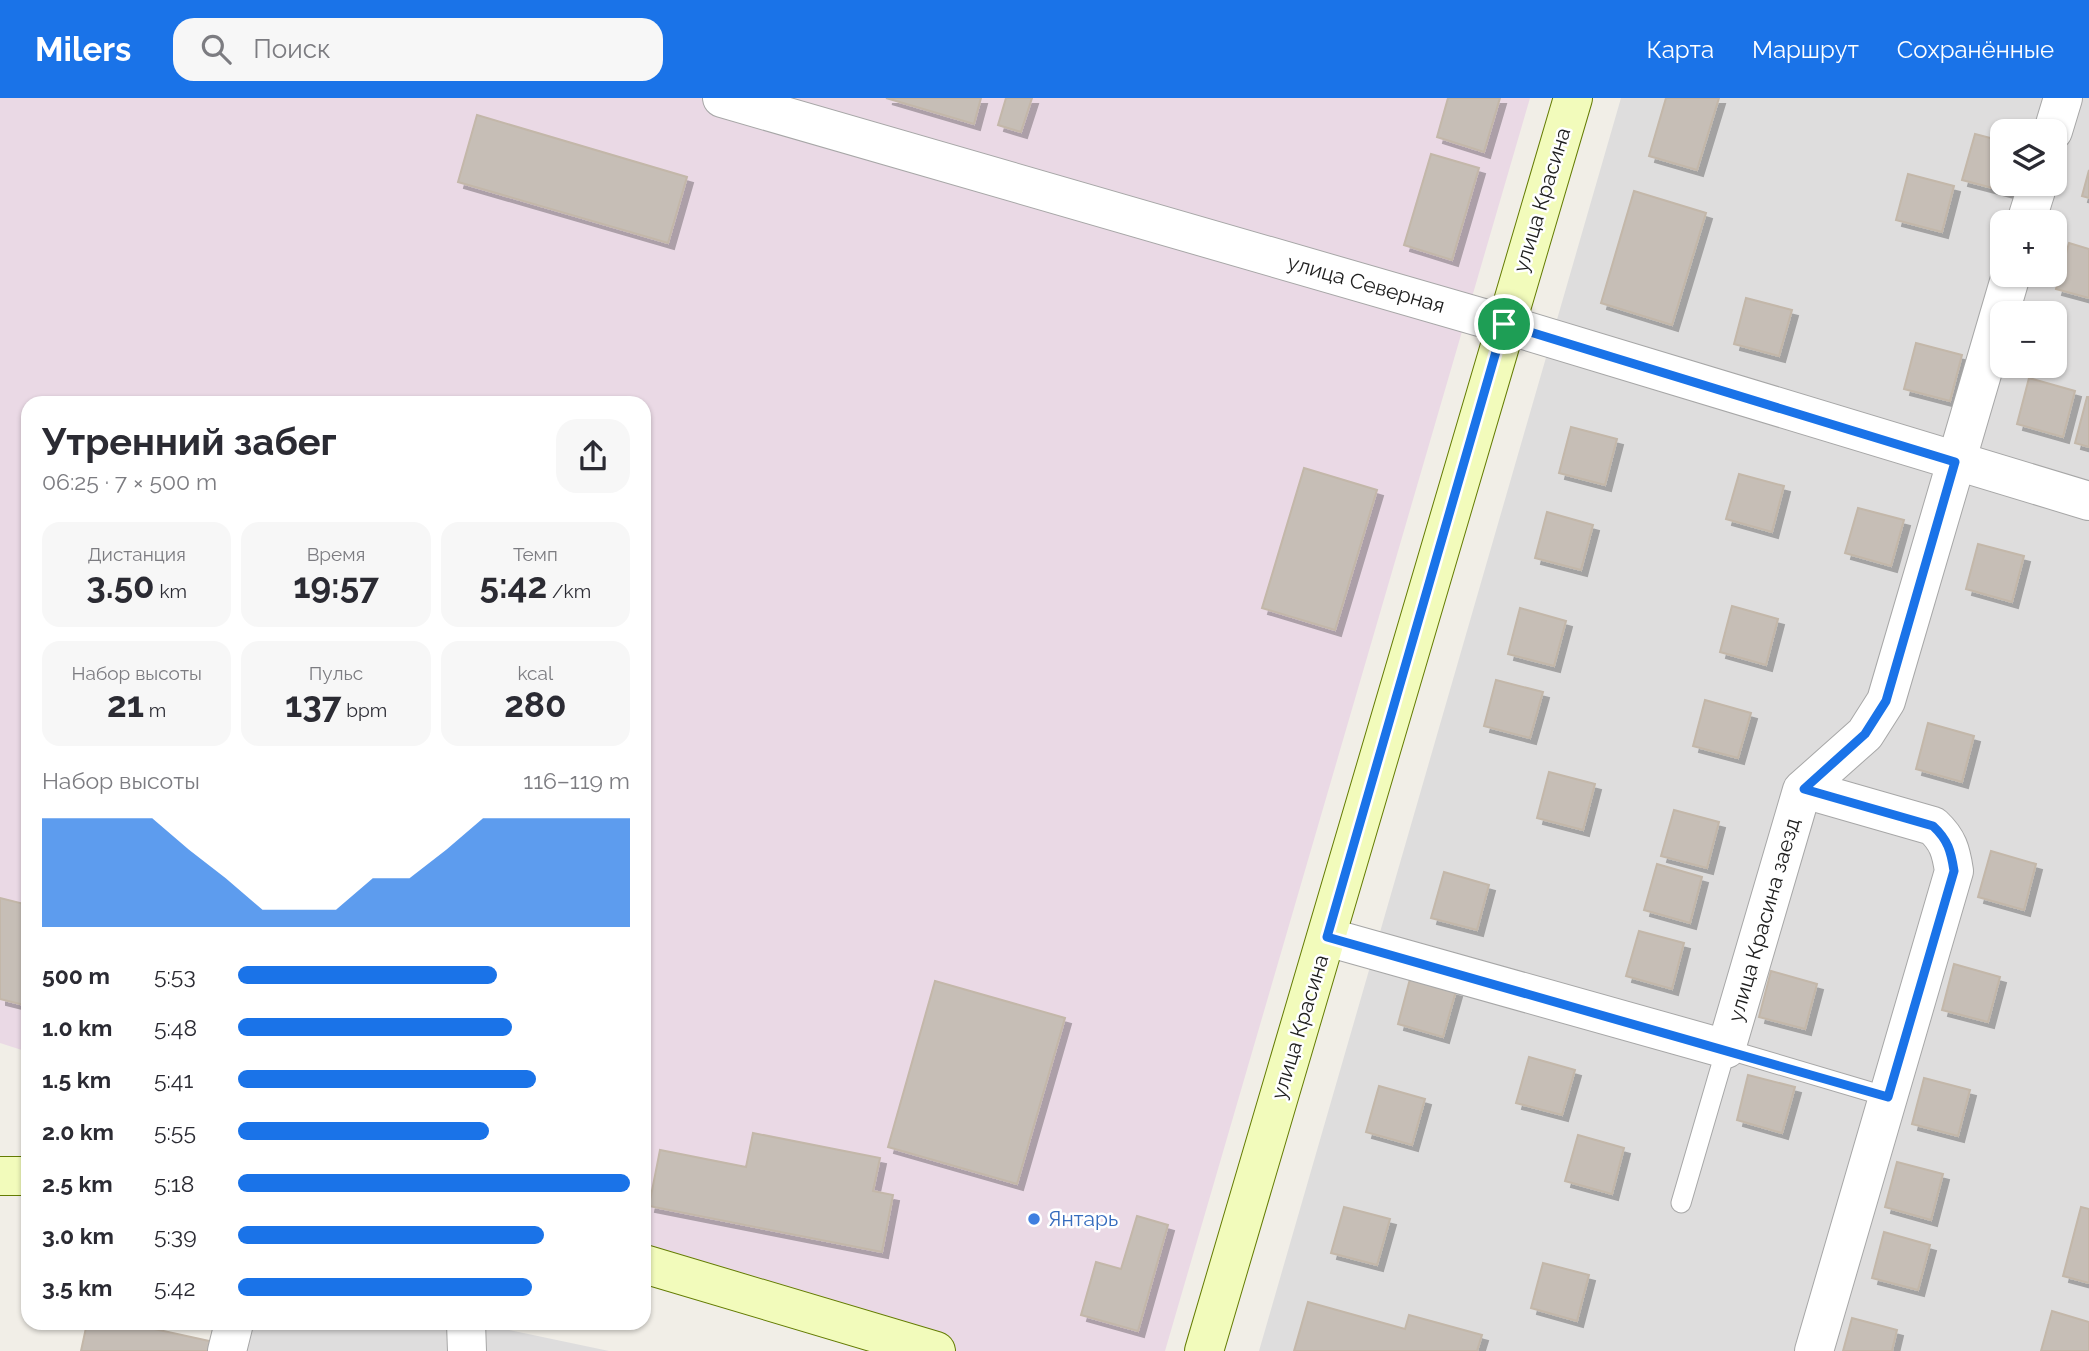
<!DOCTYPE html>
<html lang="ru">
<head>
<meta charset="utf-8">
<style>
	body { margin:0; font-family:Raleway,sans-serif; background:#f7f7f7; color:#2b2b33; height:100vh; display:flex; flex-direction:column; font-size:26px; white-space:nowrap }
	* { box-sizing:border-box; margin:0 }
	p { font-size:23px; color:#7c7c81 }
	.icon { flex:none; width:38px; height:38px; fill:none; stroke:currentColor; stroke-width:2; stroke-linecap:round; stroke-linejoin:round }
	.map { position:relative; flex:1; overflow:hidden }
	.details { position:absolute; left:21px; top:298px; width:630px; height:934px; display:flex; flex-direction:column; background:#fff; border-radius:21px; box-shadow:0 2px 5px #0004 }
	.details>* { flex:none }
	.controls { position:absolute; left:1990px; top:21px; display:grid; gap:14px }
	.controls a { display:grid; place-items:center; width:77px; height:77px; border-radius:14px; background:#fff; box-shadow:0 2px 5px #0004; font-size:35px }
	.pin { position:absolute; display:grid; place-items:center; width:60px; height:60px; color:#fff; margin:-30px; border:4px solid #fff; border-radius:50%; box-shadow:0 2px 7px #0007 }
	.round { display:grid; place-items:center; flex:none; width:74px; height:74px; border-radius:21px; background:#f7f7f7 }
	.headline { display:flex; align-items:center; justify-content:space-between; height:119px; padding:0 21px }
	h1 { font-size:38px; font-weight:700; line-height:52px }
	.metrics { display:grid; grid-template-columns:repeat(3,1fr); gap:10px; height:119px; padding:7px 21px }
	.metrics div { display:grid; align-content:center; border-radius:18px; background:#f7f7f7; text-align:center }
	.metrics b { font-size:35px; font-weight:700 }
	.metrics small { font-size:19px; font-weight:400 }
	.metrics p { font-size:19px }
	.chart { height:196px; padding:14px 21px }
	.chart p { display:flex; justify-content:space-between }
	.chart svg { width:100%; height:126px; margin-top:7px; fill:#1a73e8; opacity:.7 }
	ul { padding:0 21px; list-style:none; font-size:23px }
	li { display:grid; grid-template-columns:112px 84px 1fr; align-items:center; height:52px }
	li i { height:18px; border-radius:9px; background:#1a73e8 }
	header { display:flex; align-items:center; gap:42px; box-sizing:border-box; height:98px; padding:0 35px; background:#1a73e8; color:#fff }
	header strong { font-size:33px }
	nav { display:flex; gap:38px; margin-inline-start:auto; font-size:24px }
	.search { width:490px; height:63px; background:#f7f7f7; display:flex; align-items:center; gap:18px; box-sizing:border-box; padding:0 24px; border-radius:21px; color:#7c7c81; font-size:26px }
	.map>svg:first-child { display:block }
	.residential { fill:#dedddd; fill-rule:evenodd }
	.industrial { fill:#ead9e5 }
	.building { fill:#c6beb6; stroke:#c3b7a9; stroke-width:2; filter:url(#shadow) }
	.lines { fill:none; stroke-linecap:round; stroke-linejoin:round }
	.lane-casing { stroke:#a7a7a7; stroke-width:21 }
	.street-casing { stroke:#a7a7a7; stroke-width:40 }
	.secondary-casing { stroke:#647c03; stroke-width:40 }
	.lane { stroke:#fff; stroke-width:19 }
	.street { stroke:#fff; stroke-width:38 }
	.secondary { stroke:#f2fbbb; stroke-width:38 }
	.route-casing { stroke:#fff; stroke-width:14 }
	.route { stroke:#1a73e8; stroke-width:9 }
	.shop-dot { fill:#3f7fe0; stroke:#fff; stroke-width:2.5 }
	.labels { text-anchor:middle; stroke-width:5; stroke-linejoin:round; paint-order:stroke }
	.street-label { font-size:21px; fill:#202020; stroke:#fff }
	.shop-label { font-size:21px; fill:#366cbe; stroke:#fff; text-anchor:start }
</style>
</head>
<body>
<header>
<strong>Milers</strong>
<div class="search"><svg class="icon" aria-label="search" viewBox="0 0 24 24"><circle cx="10" cy="10" r="6"/><path d="M15 15l6 6"/></svg>Поиск</div>
<nav><a>Карта</a><a>Маршрут</a><a>Сохранённые</a></nav>
</header>
<div class="map">
<svg width="2089" height="1253" viewBox="0 0 2089 1253">
	<defs>
		<filter id="shadow"><feDropShadow dx="6" dy="6" stdDeviation="0" flood-color="#0004"/></filter>
	</defs>
	<rect width="100%" height="100%" fill="#f1eee7"/>
	<!-- residential -->
	<g class="residential">
		<path d="M1621,0H2089V1253H1259ZM2002,33H2054V86H2002ZM2002,124H2054V177H2002ZM2002,215H2054V268H2002Z"/>
		<polygon points="251,1225 476,1225 609,1253 241,1253"/>
	</g>
	<!-- industrial -->
	<polygon class="industrial" points="0,0 1530,0 1165,1253 950,1253 644,1154 644,304 28,304 28,954 0,945"/>
	<!-- building -->
	<g class="building">
		<polygon points="886,0 981,0 974,26"/>
		<polygon points="1006,0 1032,0 1021,34 998,27"/>
		<polygon points="1448,0 1500,0 1484,54 1437,39"/>
		<polygon points="1666,0 1719,0 1697,72 1649,58"/>
		<polygon points="477,17 687,79 668,145 458,84"/>
		<polygon points="1975,36 2002,43 2002,86 2010,86 2008,94 1962,82"/>
		<polygon points="1431,56 1479,70 1452,162 1404,147"/>
		<polygon points="2089,72 2089,100 2082,98"/>
		<polygon points="1908,76 1954,88 1942,134 1896,122"/>
		<polygon points="1634,93 1706,115 1672,227 1601,205"/>
		<polygon points="2069,145 2089,151 2089,200 2056,191"/>
		<polygon points="1746,200 1792,212 1779,258 1734,246"/>
		<polygon points="1916,245 1962,257 1950,303 1904,291"/>
		<polygon points="2029,280 2075,293 2063,339 2017,326"/>
		<polygon points="2087,299 2089,299 2089,349 2075,345"/>
		<polygon points="1571,329 1617,341 1605,387 1559,375"/>
		<polygon points="1304,370 1377,392 1335,532 1262,510"/>
		<polygon points="1739,376 1784,388 1772,434 1726,421"/>
		<polygon points="1858,410 1904,422 1891,468 1845,455"/>
		<polygon points="1547,414 1593,427 1581,472 1535,460"/>
		<polygon points="1978,446 2024,458 2012,504 1966,491"/>
		<polygon points="1732,508 1778,521 1766,567 1720,554"/>
		<polygon points="1520,510 1566,523 1554,568 1508,556"/>
		<polygon points="1496,582 1543,594 1530,640 1484,628"/>
		<polygon points="1705,602 1751,615 1738,660 1693,648"/>
		<polygon points="1928,625 1974,638 1962,684 1916,671"/>
		<polygon points="1549,674 1595,686 1583,732 1537,720"/>
		<polygon points="1674,712 1719,724 1707,770 1661,758"/>
		<polygon points="1991,753 2036,766 2024,812 1978,799"/>
		<polygon points="1657,766 1702,779 1690,825 1644,812"/>
		<polygon points="1444,774 1489,787 1477,832 1431,820"/>
		<polygon points="0,800 28,807 28,908 0,901"/>
		<polygon points="1639,833 1684,845 1672,891 1626,878"/>
		<polygon points="1954,866 2000,879 1988,924 1942,912"/>
		<polygon points="1771,873 1817,886 1805,931 1759,919"/>
		<polygon points="1410,881 1456,893 1443,939 1398,926"/>
		<polygon points="935,883 1065,920 1017,1086 888,1049"/>
		<polygon points="1529,959 1575,972 1562,1017 1516,1005"/>
		<polygon points="1748,977 1795,989 1782,1035 1737,1022"/>
		<polygon points="1924,980 1970,992 1958,1038 1912,1026"/>
		<polygon points="1379,988 1425,1001 1412,1047 1366,1034"/>
		<polygon points="753,1035 880,1060 873,1093 893,1097 882,1154 649,1108 660,1052 746,1069"/>
		<polygon points="1578,1037 1624,1050 1612,1096 1565,1083"/>
		<polygon points="1897,1064 1943,1076 1931,1122 1885,1109"/>
		<polygon points="1344,1109 1390,1121 1377,1167 1331,1155"/>
		<polygon points="2081,1109 2089,1111 2089,1185 2063,1178"/>
		<polygon points="1137,1118 1168,1127 1138,1233 1081,1217 1096,1164 1121,1171"/>
		<polygon points="1884,1134 1930,1147 1918,1192 1872,1180"/>
		<polygon points="1543,1165 1589,1177 1577,1223 1531,1210"/>
		<polygon points="1308,1204 1405,1231 1409,1217 1482,1237 1477,1253 1294,1253"/>
		<polygon points="2052,1213 2089,1224 2089,1253 2041,1253"/>
		<polygon points="1852,1220 1897,1232 1892,1253 1843,1253"/>
		<polygon points="87,1225 127,1225 214,1244 212,1253 81,1253"/>
	</g>
	<g class="lines">
		<defs>
			<polyline id="lane" points="1681,1105 1726,951 1888,999"/>
			<g id="street">
				<polyline points="722,0 1504,226 2089,403"/>
				<polyline points="2053,33 2063,0"/>
				<polyline points="2026,124 2038,86"/>
				<path d="M1804,691L1933,728C1948,742 1951,753 1954,773L1814,1253"/>
				<polyline points="1327,839 1726,951 1802,692 1865,636 1886,603 2011,177"/>
				<polyline points="466,1225 467,1253"/>
				<polyline points="227,1253 234,1225"/>
			</g>
			<g id="secondary">
				<polyline points="0,1078 28,1078"/>
				<polyline points="644,1166 936,1253"/>
				<polyline points="1204,1253 1573,0"/>
			</g>
		</defs>
		<!-- lane casing -->
		<use href="#lane" class="lane-casing"/>
		<!-- street casing -->
		<use href="#street" class="street-casing"/>
		<!-- secondary casing -->
		<use href="#secondary" class="secondary-casing"/>
		<!-- lane -->
		<use href="#lane" class="lane"/>
		<!-- street -->
		<use href="#street" class="street"/>
		<!-- secondary -->
		<use href="#secondary" class="secondary"/>
	</g>
	<g class="lines">
		<defs>
			<path id="route" d="M1504,226L1955,364L1886,603L1865,636L1804,691L1933,728C1948,742 1951,753 1954,773L1888,999L1327,839Z"/>
		</defs>
		<!-- route casing -->
		<use href="#route" class="route-casing"/>
		<!-- route -->
		<use href="#route" class="route"/>
	</g>
	<!-- markers -->
	<circle class="shop-dot" cx="1034" cy="1121" r="7"/>
	<g class="labels">
		<!-- street labels -->
		<g class="street-label">
			<text transform="translate(1542 102) rotate(-73)" y="7">улица Красина</text>
			<text transform="translate(1366 186) rotate(16)" y="7">улица Северная</text>
			<text transform="translate(1764 822) rotate(-74)" y="7">улица Красина заезд</text>
			<text transform="translate(1300 929) rotate(-73)" y="7">улица Красина</text>
		</g>
		<!-- shop labels -->
		<g class="shop-label">
			<text x="1048" y="1128">Янтарь</text>
		</g>
	</g>
</svg>
<div class="controls">
<a><svg class="icon" aria-label="layers" viewBox="0 0 24 24"><path d="M12 4l9 5-9 5-9-5zM3 14l9 5 9-5"/></svg></a>
<a>+</a>
<a>−</a>
</div>
<div class="pin" style="left:1504px;top:226px;background:#1e9e55"><svg class="icon" aria-label="arrive" viewBox="0 0 24 24"><path d="M6 21V4h12l-3 4 3 4H6"/></svg></div>
<section class="details">
<div class="headline"><div><h1>Утренний забег</h1><p>06:25 · 7 × 500 m</p></div><a class="round"><svg class="icon" aria-label="share" viewBox="0 0 24 24"><path d="M12 15V3M7 8l5-5 5 5M5 13v7h14v-7"/></svg></a></div>
<div class="metrics">
<div><p>Дистанция</p><b>3.50<small> km</small></b></div>
<div><p>Время</p><b>19:57</b></div>
<div><p>Темп</p><b>5:42<small> /km</small></b></div>
</div>
<div class="metrics">
<div><p>Набор высоты</p><b>21<small> m</small></b></div>
<div><p>Пульс</p><b>137<small> bpm</small></b></div>
<div><p>kcal</p><b>280</b></div>
</div>
<div class="chart"><p><span>Набор высоты</span>116–119 m</p>
<svg viewBox="0 0 160 44" preserveAspectRatio="none"><path d="M0 44V6L10 6L20 6L30 6L40 17L50 27L60 38L70 38L80 38L90 27L100 27L110 17L120 6L130 6L140 6L150 6L160 6V44z"/></svg>
</div>
<ul>
<li><b>500 m</b>5:53<i style="width:66%"></i></li>
<li><b>1.0 km</b>5:48<i style="width:70%"></i></li>
<li><b>1.5 km</b>5:41<i style="width:76%"></i></li>
<li><b>2.0 km</b>5:55<i style="width:64%"></i></li>
<li><b>2.5 km</b>5:18<i style="width:100%"></i></li>
<li><b>3.0 km</b>5:39<i style="width:78%"></i></li>
<li><b>3.5 km</b>5:42<i style="width:75%"></i></li>
</ul>
</section>
</div>
</body>
</html>
